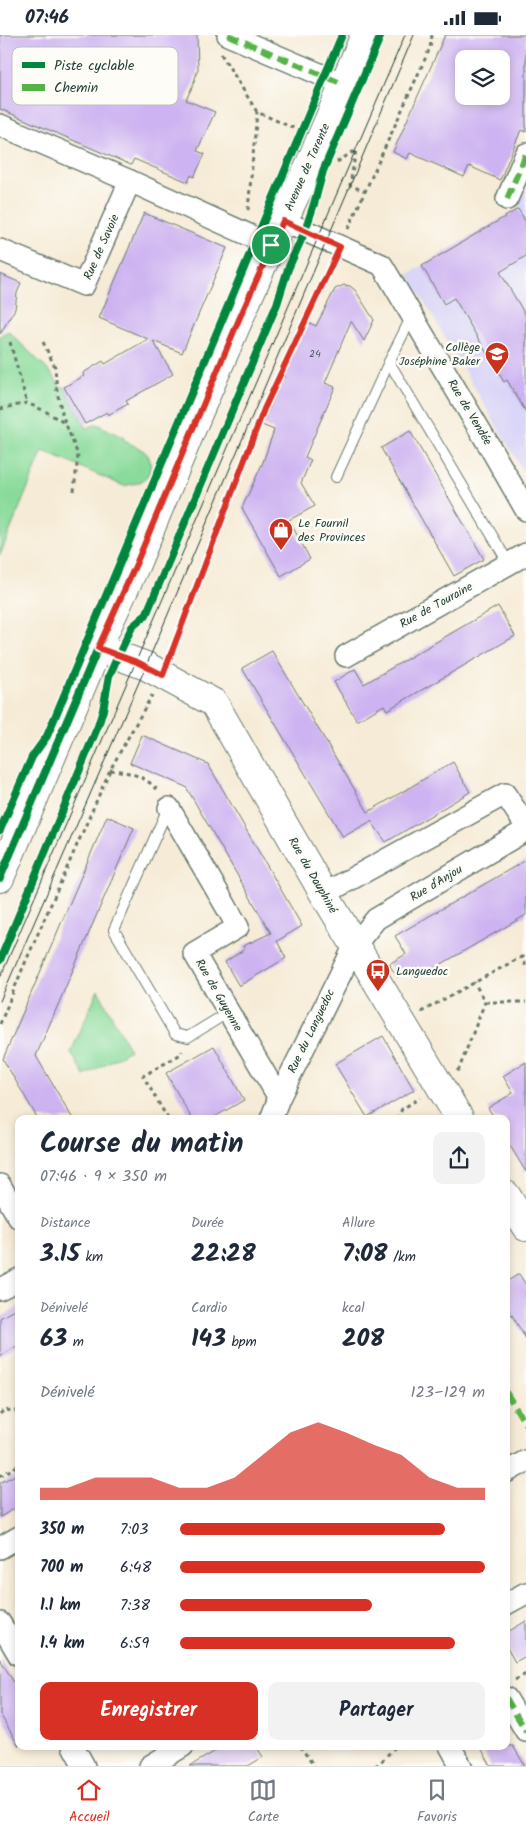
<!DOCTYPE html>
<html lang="fr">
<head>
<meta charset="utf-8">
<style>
	body { margin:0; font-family:Kalam,sans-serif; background:#f2f2f3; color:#1f2937; height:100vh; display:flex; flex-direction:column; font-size:19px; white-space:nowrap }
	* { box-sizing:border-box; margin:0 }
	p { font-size:16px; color:#747a83 }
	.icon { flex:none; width:28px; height:28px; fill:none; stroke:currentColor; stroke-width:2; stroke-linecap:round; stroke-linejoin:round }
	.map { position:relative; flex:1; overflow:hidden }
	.sheet { position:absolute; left:15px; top:1080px; width:495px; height:635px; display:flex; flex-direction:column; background:#fff; border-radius:10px; box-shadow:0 2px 8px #0003 }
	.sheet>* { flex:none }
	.buttons { position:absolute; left:455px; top:15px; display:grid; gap:10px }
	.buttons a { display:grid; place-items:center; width:55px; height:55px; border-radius:10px; background:#fff; box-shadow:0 2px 8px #0003; font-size:25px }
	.pin { position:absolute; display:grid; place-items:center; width:42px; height:42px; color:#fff; margin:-21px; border:2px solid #fff; border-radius:50%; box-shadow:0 1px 5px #0007 }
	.round { display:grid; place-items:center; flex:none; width:52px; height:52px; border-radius:10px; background:#f2f2f3 }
	.summary { display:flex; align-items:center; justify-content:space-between; height:85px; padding:0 25px }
	h1 { font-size:28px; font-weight:700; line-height:38px }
	.metrics { display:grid; grid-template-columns:repeat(3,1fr); gap:8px; height:85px; padding:5px 25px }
	.metrics div { display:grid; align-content:center }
	.metrics b { font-size:25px; font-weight:700 }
	.metrics small { font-size:14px; font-weight:400 }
	.metrics p { font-size:14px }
	.chart { height:140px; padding:10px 25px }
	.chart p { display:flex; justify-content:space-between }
	.chart svg { width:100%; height:90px; margin-top:5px; fill:#d93025; opacity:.7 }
	.button { display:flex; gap:10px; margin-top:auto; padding:10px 25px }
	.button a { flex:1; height:58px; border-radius:10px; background:#d93025; color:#fff; font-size:20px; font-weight:700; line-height:58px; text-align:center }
	.button a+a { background:#f2f2f3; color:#1f2937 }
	ul { padding:0 25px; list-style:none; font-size:16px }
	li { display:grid; grid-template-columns:80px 60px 1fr; align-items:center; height:38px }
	li i { height:12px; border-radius:6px; background:#d93025 }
	.status { display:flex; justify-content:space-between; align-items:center; height:35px; padding:0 25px; background:#fff; direction:ltr }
	.status svg { height:14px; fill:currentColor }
	.tab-bar { display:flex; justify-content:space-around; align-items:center; height:70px; border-top:1px solid #e0e1e3; background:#fff; font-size:14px; color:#747a83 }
	.tab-bar a { display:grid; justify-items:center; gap:2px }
	.tab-bar .current { color:#d93025 }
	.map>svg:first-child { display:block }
	.built { fill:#dad6f7 }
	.green { fill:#8adb9b; stroke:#548c68 }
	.building { fill:#cdb3f1; fill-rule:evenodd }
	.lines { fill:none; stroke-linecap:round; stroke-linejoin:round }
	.lane-casing { stroke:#6a7a6d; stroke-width:12 }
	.street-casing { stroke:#6a7a6d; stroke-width:24 }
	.secondary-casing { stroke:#6a7a6d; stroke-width:30 }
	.path { stroke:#6a7a6d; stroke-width:3; stroke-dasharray:4 4; stroke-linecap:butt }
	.lane { stroke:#fff; stroke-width:10 }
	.street { stroke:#fff; stroke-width:21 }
	.secondary { stroke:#fff; stroke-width:28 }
	.tram { stroke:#1f3d34; stroke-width:1 }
	.quiet { stroke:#55b346; stroke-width:6; stroke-dasharray:12 6; stroke-linecap:butt }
	.cycleway-casing { stroke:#fdfcf7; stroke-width:11 }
	.cycleway { stroke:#00873e; stroke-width:8 }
	.route-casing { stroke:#fff; stroke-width:10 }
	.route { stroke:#d93025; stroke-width:6 }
	.labels { text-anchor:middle; stroke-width:5; stroke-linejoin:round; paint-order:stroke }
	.number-label { font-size:10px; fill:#4a5a63 }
	.street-label { font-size:12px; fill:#1f3d34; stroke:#fdfcf7 }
	.poi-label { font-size:12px; fill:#1f3d34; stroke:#fdfcf7; text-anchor:start }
	.key { fill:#fdfcf7; stroke:#bac3bc; stroke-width:1 }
	.key-label { font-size:14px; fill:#1f3d34 }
</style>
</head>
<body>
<div class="status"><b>07:46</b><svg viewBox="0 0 49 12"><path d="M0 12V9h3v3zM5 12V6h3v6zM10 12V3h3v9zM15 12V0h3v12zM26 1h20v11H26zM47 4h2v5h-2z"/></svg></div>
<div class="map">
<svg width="526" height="1731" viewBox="0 0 526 1731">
	<rect width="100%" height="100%" fill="#fdfcf7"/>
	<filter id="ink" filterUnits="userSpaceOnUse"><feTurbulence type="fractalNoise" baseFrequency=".02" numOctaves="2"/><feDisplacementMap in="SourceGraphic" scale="10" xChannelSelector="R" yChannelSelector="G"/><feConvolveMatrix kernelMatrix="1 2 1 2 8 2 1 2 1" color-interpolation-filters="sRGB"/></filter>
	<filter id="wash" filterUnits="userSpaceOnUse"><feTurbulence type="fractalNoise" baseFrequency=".0096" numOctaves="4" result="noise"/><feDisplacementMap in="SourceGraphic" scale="20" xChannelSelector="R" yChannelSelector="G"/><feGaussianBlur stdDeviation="1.12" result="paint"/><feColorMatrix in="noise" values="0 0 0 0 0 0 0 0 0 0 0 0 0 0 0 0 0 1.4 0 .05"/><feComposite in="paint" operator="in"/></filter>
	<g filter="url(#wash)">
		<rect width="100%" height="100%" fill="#f6ebd6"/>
		<!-- built -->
		<polygon class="built" points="526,148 526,441 408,239 518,174"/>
		<!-- green -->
		<g class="green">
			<path d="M8,296L50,337L60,351L64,352L86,393L97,389L124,403V406C130,409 139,412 145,417C153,424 152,439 143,445C138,449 130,449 124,451L43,416L0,520V301Z"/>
			<polygon points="98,955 130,1015 84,1041 71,1017"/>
		</g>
		<g id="blocks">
			<!-- building -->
			<g class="building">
				<polygon points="0,0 197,0 198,34 193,50 186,65 215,77 197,116 205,119 194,142 191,140 188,147 134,124 131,130 0,74"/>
				<path d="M445,0H526V97L521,95L500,145L469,131L464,142L410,118L407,124L393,117ZM464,24H501V61H464Z"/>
				<polygon points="518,174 526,187 526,221 500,237 526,281 526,377 507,345 504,347 454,263 444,269 422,231"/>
				<polygon points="144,178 227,213 182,318 153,306 173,339 126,366 128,369 108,380 107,377 85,389 64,352 84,341 83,338 103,326 105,329 148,304 99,283"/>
				<polygon points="0,239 21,248 17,258 15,274 0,299"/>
				<polygon points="344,250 350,251 355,255 374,285 364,306 351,286 325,348 335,352 305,422 311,425 301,448 315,471 289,485 310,524 281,541 242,473 263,427 274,395 262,390 307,287 316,291 335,254"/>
				<polygon points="410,396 484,524 454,541 381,413"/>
				<polygon points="498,571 515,601 387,675 384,670 357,686 334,647 355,634 364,649"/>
				<polygon points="272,616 368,777 453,727 470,757 386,807 371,786 343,802 242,633"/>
				<polygon points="142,700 208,729 302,891 277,906 286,923 239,951 225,927 245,914 243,911 271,898 186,752 130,728"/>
				<polygon points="107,781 134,793 36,1021 73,1084 38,1084 3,1024"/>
				<polygon points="526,825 526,880 419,942 414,933 397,942 389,929 406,919 395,901"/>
				<polygon points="383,1001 414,1055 367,1082 335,1029"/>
				<polygon points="214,1011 244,1065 211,1084 192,1084 166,1038"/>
				<polygon points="526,1027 526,1137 506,1104 506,1084 495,1084 488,1073 513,1058 503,1041"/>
				<polygon points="519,1239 526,1250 526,1304 506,1270 506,1247"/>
				<polygon points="19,1272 19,1310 0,1321 0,1283"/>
				<polygon points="19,1438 19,1471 0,1482 0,1448"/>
				<polygon points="526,1586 526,1621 515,1627 506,1611 506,1598"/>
				<polygon points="0,1624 19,1656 19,1711 0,1679"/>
				<polygon points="224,1711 256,1711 263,1722 248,1731 190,1731"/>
				<polygon points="480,1711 513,1711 525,1731 491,1731"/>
			</g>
		</g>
	</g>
	<g filter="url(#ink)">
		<use href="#blocks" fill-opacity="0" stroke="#6a7a6d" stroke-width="1"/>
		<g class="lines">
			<defs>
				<g id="lane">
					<polyline points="412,281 389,327 509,529"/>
					<polyline points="336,442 389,327"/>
					<polyline points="168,773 114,895 175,999 188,1002 229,977"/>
				</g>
				<g id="street">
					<polyline points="228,0 343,49"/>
					<polyline points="0,90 130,146 271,210"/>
					<polyline points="507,164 526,119"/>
					<polyline points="283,186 382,230 487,407 526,475"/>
					<polyline points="0,215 84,250 130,146"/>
					<polyline points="346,621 526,519"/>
					<polyline points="169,773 238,892 194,918 279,1063"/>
					<polyline points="324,859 505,759 526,791"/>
					<polyline points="271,1084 279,1063 355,910 376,884 526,795"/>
					<polyline points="0,1150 19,1183"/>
					<polyline points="0,1254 19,1244"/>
					<polyline points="506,1437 526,1426"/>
					<polyline points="0,1513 19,1502"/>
					<polyline points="506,1569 526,1558"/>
					<polyline points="0,1588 19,1620"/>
					<polyline points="506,1663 526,1696"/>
					<polyline points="73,1711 84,1731"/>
					<polyline points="450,1711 461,1731"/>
					<polyline points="150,1731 183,1711"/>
				</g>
				<g id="secondary">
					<polyline points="98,613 146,631 214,668 324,859 460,1084"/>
					<polyline points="0,843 105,596 136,529 197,381 261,233 309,131 365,0"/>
					<polyline points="506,1160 526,1192"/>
				</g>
			</defs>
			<!-- lane casing -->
			<use href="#lane" class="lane-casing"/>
			<!-- street casing -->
			<use href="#street" class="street-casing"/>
			<!-- secondary casing -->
			<use href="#secondary" class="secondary-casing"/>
			<!-- path -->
			<g class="path">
				<polyline points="221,19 257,77 298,95 297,96"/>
				<polyline points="337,127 356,115 350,150 366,157"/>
				<polyline points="248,175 257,77"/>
				<polyline points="348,194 430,13 432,0"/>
				<polyline points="10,307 27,368"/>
				<polyline points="43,307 55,332 57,357 63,382 78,420 74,456"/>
				<polyline points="283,343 286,335"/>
				<polyline points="0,374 27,368 45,376 66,389"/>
				<polyline points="171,619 264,374 331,229"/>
				<path d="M110,735C128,736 148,742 159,757"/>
				<polyline points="521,923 526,920"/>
				<polyline points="485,967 526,967"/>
				<polyline points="421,977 521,922 526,931"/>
				<polyline points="0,989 22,935 110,735 152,660"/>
				<polyline points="457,1036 459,1034 485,967 474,947"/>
				<polyline points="168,1084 143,1041 181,1019 182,1016"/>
				<polyline points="397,1084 402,1074 420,1063"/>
				<polyline points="0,1379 4,1375 19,1376"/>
				<polyline points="0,1441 19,1430"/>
				<polyline points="515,1645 526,1639"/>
				<polyline points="300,1711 314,1731"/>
				<polyline points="0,1729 1,1731"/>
				<polyline points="375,1731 380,1728 396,1711"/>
			</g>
			<!-- lane -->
			<use href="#lane" class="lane"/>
			<!-- street -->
			<use href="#street" class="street"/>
			<!-- secondary -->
			<use href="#secondary" class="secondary"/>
			<!-- tram -->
			<g class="tram">
				<polyline points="0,943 405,0"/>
				<polyline points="0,966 146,631 414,0"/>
			</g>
			<!-- quiet -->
			<g class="quiet">
				<polyline points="228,0 343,49"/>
				<polyline points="507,164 526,119"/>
				<polyline points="506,1357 526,1390"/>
				<polyline points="506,1663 526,1696"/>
			</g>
			<defs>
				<g id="cycleway">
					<polyline points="0,795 32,722 47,701 342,0"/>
					<polyline points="0,843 98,613"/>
					<polyline points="0,925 98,691 103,675 109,641 118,621 132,592 146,580 277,269 288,234 305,196 314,169 323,136 381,0"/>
				</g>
			</defs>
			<!-- cycleway casing -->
			<use href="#cycleway" class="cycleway-casing"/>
			<!-- cycleway -->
			<use href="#cycleway" class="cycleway"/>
		</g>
	</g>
	<g class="lines" filter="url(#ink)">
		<defs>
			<polygon id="route" points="283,186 340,212 264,374 163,640 137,627 98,613 136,529 240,282"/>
		</defs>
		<!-- route casing -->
		<use href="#route" class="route-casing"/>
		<!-- route -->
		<use href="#route" class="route"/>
	</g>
	<!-- icons -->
	<defs>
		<symbol id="school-pin" viewBox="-11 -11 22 30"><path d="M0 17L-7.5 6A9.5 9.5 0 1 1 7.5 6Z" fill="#c8321e" stroke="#fdfcf7"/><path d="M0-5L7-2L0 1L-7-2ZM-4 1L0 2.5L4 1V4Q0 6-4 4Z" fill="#fff"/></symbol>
		<symbol id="shop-pin" viewBox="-11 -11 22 30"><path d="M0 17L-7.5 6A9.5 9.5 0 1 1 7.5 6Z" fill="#c8321e" stroke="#fdfcf7"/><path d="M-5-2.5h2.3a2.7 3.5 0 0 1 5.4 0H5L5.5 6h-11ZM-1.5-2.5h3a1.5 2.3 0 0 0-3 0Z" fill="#fff"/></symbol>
		<symbol id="bus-pin" viewBox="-11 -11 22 30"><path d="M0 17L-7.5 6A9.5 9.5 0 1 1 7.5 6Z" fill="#c8321e" stroke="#fdfcf7"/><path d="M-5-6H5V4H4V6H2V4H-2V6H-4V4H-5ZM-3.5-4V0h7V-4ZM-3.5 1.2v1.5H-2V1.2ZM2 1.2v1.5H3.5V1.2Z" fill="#fff"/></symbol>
	</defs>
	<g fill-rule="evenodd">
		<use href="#school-pin" x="483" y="305" width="28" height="38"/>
		<use href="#shop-pin" x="267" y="481" width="28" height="38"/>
		<use href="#bus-pin" x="364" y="922" width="28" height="38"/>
	</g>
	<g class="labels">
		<!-- number labels -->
		<g class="number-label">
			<text x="315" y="322">24</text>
		</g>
		<!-- street labels -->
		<g class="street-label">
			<text transform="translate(307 132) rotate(-66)" y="4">Avenue de Tarente</text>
			<text transform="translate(101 212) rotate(-66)" y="4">Rue de Savoie</text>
			<text transform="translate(470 377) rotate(59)" y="4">Rue de Vendée</text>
			<text transform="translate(436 570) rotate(-29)" y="4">Rue de Touraine</text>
			<text transform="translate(313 840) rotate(60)" y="4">Rue du Dauphiné</text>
			<text transform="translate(436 848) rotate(-31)" y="4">Rue d'Anjou</text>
			<text transform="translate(219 960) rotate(60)" y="4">Rue de Guyenne</text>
			<text transform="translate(311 996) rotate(-64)" y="4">Rue du Languedoc</text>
		</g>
		<!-- poi labels -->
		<g class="poi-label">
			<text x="480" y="316" text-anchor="end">Collège<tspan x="480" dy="14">Joséphine Baker</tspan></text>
			<text x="298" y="492">Le Fournil<tspan x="298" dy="14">des Provinces</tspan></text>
			<text x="396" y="940">Languedoc</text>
		</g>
	</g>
	<!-- legend -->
	<rect x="12" y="12" width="166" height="58" rx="8" class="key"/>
	<rect x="22" y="27" width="23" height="6" fill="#00873e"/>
	<rect x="22" y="49" width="23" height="7" fill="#55b346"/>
	<g class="key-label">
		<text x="54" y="35">Piste cyclable</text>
		<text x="54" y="57">Chemin</text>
	</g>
</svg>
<div class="buttons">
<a><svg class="icon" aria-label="layers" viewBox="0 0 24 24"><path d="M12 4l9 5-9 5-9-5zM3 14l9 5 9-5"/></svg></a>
</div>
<div class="pin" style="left:271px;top:210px;background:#1e9e55"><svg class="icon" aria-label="arrive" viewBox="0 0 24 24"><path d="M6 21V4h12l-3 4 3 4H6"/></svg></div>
<section class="sheet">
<div class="summary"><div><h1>Course du matin</h1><p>07:46 · 9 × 350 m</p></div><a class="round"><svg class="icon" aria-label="share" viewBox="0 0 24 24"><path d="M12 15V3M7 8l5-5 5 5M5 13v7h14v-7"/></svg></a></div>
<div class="metrics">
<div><p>Distance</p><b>3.15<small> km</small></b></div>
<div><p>Durée</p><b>22:28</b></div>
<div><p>Allure</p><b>7:08<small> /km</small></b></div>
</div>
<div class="metrics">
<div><p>Dénivelé</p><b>63<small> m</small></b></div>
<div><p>Cardio</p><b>143<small> bpm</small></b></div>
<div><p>kcal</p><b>208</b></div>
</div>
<div class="chart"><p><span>Dénivelé</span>123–129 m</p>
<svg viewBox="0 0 160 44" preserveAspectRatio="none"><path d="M0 44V38L10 38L20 33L30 33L40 33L50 38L60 38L70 33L80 22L90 11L100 6L110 11L120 17L130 22L140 33L150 38L160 38V44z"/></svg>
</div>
<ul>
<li><b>350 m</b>7:03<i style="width:87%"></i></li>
<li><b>700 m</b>6:48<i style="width:100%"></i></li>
<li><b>1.1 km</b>7:38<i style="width:63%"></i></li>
<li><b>1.4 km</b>6:59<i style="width:90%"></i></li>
</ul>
<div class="button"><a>Enregistrer</a><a>Partager</a></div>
</section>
</div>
<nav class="tab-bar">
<a class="current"><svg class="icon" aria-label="home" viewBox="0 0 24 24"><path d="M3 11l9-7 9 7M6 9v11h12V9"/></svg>Accueil</a>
<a><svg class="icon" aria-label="map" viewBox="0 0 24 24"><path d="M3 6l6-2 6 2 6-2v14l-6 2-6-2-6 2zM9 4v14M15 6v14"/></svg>Carte</a>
<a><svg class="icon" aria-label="saved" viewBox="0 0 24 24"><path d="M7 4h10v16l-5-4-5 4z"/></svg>Favoris</a>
</nav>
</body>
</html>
